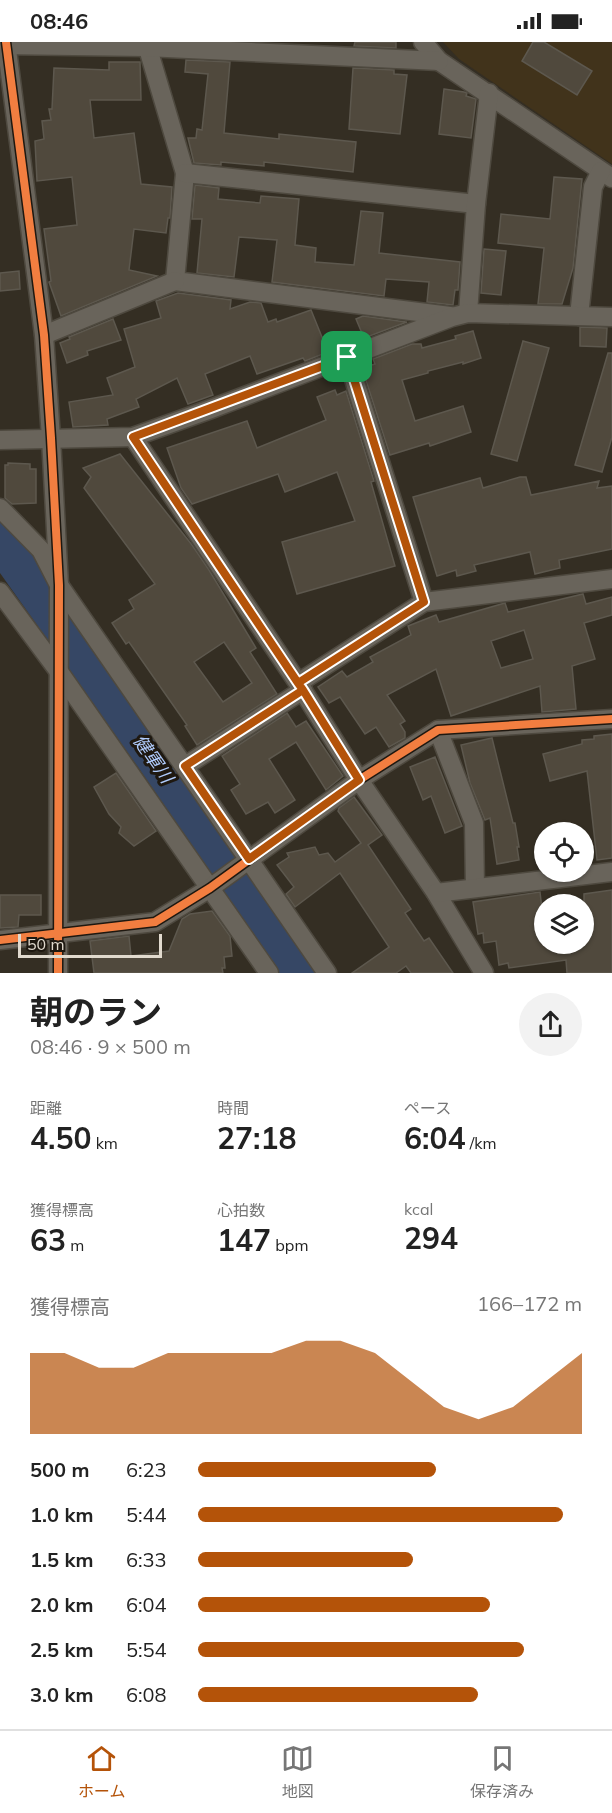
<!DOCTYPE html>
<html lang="ja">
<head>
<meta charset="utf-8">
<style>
	body { margin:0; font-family:Mulish,"Noto Sans JP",sans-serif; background:#f2f2f2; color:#222; height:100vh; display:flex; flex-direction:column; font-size:22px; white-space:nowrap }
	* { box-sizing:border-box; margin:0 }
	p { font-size:20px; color:#767676 }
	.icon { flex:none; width:33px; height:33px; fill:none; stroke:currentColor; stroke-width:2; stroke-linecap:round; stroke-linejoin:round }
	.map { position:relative; height:931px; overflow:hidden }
	.panel { display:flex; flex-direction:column; background:#fff; flex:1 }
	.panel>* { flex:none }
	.fabs { position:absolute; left:534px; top:780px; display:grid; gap:12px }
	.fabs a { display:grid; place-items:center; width:60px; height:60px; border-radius:50%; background:#fff; box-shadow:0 2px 4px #0004; font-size:30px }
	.scale { position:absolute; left:18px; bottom:15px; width:144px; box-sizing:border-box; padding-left:6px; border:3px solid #e1dace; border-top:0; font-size:16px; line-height:21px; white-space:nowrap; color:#e1dace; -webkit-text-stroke:4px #1e1810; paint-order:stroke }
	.pin { position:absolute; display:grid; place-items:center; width:51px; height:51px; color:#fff; margin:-26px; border-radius:12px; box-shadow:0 3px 9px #0006 }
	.round { display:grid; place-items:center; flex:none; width:63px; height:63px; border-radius:32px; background:#f2f2f2 }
	.head { display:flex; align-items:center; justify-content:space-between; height:102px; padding:0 30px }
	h1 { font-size:33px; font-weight:700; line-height:45px }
	.stats { display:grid; grid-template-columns:repeat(3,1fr); gap:9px; height:102px; padding:6px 30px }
	.stats div { display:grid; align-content:center }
	.stats b { font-size:30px; font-weight:700 }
	.stats small { font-size:16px; font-weight:400 }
	.stats p { font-size:16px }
	.chart { height:168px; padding:12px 30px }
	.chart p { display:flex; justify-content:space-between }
	.chart svg { width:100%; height:108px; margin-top:6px; fill:#b45309; opacity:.7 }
	ul { padding:0 30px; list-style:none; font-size:20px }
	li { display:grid; grid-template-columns:96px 72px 1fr; align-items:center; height:45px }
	li i { height:15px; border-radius:8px; background:#b45309 }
	.status { display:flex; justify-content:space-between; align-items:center; height:42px; padding:0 30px; background:#fff; direction:ltr }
	.status svg { height:16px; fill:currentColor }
	.tabs { display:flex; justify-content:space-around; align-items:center; height:84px; border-top:2px solid #e0e0e0; background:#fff; font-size:16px; color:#767676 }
	.tabs a { display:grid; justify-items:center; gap:3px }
	.tabs .on { color:#b45309 }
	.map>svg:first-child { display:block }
	.built { fill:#41331b }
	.water { fill:#364765 }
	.building { fill:#50493d; stroke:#5d584e; stroke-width:1.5; fill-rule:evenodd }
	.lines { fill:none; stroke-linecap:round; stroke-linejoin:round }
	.minor-casing { stroke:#4e493f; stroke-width:21 }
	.minor { stroke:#69645b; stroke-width:18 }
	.cycleway-casing { stroke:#1e1810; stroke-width:11 }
	.cycleway { stroke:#f27e40; stroke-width:8 }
	.route-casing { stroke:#fff; stroke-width:12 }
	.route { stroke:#b45309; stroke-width:8 }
	.labels { text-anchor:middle; stroke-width:6; stroke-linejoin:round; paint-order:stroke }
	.water-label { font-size:18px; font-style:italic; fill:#b0ccfd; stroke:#1e1810 }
</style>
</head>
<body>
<div class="status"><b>08:46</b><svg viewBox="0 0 49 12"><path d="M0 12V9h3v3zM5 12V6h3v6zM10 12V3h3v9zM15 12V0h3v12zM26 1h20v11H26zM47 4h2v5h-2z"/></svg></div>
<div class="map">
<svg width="612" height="931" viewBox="0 0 612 931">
	<rect width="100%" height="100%" fill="#342e23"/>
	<!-- built -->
	<polygon class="built" points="443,0 612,0 612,122 459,17"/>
	<!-- water -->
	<polygon class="water" points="0,475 25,499 321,931 279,931 140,728 0,531"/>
	<!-- building -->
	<g class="building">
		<polygon points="355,0 396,0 396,6 354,4"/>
		<polygon points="533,0 544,0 592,29 577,53 522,19"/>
		<polygon points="186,18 230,20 224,91 279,97 279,92 356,100 353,130 264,120 264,124 221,120 221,123 194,121 188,96 196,96 197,87 202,88 208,32 185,30"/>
		<polygon points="109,20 140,20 141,58 90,58 94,96 134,91 141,142 172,145 170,176 168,176 166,191 134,187 129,228 157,234 61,274 49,240 51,239 44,187 77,183 72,135 37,139 35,99 44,97 42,79 51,78 49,67 52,67 54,26 109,28"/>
		<polygon points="353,26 394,28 394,32 407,33 400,92 349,87"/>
		<polygon points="444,47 464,50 467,51 466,54 476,57 471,96 439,92"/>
		<polygon points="554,135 582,137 573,226 562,262 538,262 544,206 498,201 501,172 550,177"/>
		<polygon points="195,143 219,146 218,157 260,161 261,154 299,157 295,203 316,206 315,220 354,223 361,169 383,171 379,211 460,220 458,248 455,248 453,263 427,260 429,240 386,237 384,254 272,240 277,198 239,195 234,235 197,231 202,177 192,177"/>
		<polygon points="484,207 506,209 501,253 481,251"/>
		<polygon points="19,229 20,247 0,249 0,231"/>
		<polygon points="178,251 231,258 230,267 250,260 261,261 268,280 276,277 277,280 311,268 328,310 305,319 303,316 257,332 250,314 205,332 213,353 188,362 177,336 136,357 139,365 107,377 108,383 73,385 69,360 113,353 107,336 135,325 124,287 161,276 156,259"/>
		<polygon points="363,274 406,280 407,280 364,296 356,277"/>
		<polygon points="113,277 121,298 87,309 88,313 67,321 60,301 70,297 69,295"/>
		<polygon points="580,285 607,286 606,305 580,304"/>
		<polygon points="473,289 481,316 463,322 463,320 428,329 428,331 402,338 415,379 463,364 471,390 430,404 429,401 390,413 362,326 375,322 373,317 412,302 421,302 422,306 456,297 455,294"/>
		<polygon points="523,299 549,306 517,419 491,412"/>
		<polygon points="608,311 612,311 612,395 602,430 575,423"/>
		<polygon points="335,348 337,353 346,349 374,439 371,440 395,524 297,552 282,500 355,479 337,430 285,450 278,432 192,462 181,446 167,406 247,379 257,406 326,378 317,355"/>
		<path d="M120,412L192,503L209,528L256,606L250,610L277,652L197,703L185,684L187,683L129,600L126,602L112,581L134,567L129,558L155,542L84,446L91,435L83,426ZM224,600L252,641L223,660L194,620Z"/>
		<polygon points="8,421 30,422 30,427 36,427 36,461 12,462 5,456 5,423 8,423"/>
		<polygon points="520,435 526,435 531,453 599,439 597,446 612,444 612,507 559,518 560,526 535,532 530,510 474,523 476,529 457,534 456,528 437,534 413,455 480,436 483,446"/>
		<path d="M583,552L586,562L612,555V573L584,581L595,617L572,624L576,667L542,670L540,644L451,674L436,627L387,653L405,679L400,682L405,690V696L389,705L376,685L365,692L340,655L329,661L318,645L342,629L347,635L373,620L370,615L411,593L408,584L436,573L439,580L505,561L508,570ZM524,588L533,617L501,626L491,599Z"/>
		<polygon points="287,671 296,685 306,679 343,734 326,748 296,700 269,717 295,758 275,771 268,760 246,772 231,748 240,742 222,714"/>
		<polygon points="612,692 612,816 597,818 587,729 550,739 543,712 582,702 582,698 594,697 594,694"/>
		<polygon points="492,696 513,781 515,781 519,805 517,805 519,818 497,822 490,776 485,778 470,741 461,703"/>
		<polygon points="435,715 462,784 445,791 431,754 423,758 410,725"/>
		<polygon points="116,731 156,789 134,804 119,791 121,785 109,772 94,745"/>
		<polygon points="354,755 382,793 368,803 411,867 405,871 424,899 429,896 453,931 411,931 406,924 396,931 352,931 389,905 340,831 295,865 286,852 294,845 277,823 289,815 287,811 315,805 319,813 328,811 335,820 361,801 338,769 339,766"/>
		<polygon points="612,848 612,931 567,931 566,918 509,926 508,921 499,923 496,899 484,901 483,891 478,892 473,860 540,850 544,885 544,902 584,902 584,852"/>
		<polygon points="0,853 41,853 41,873 19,873 18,885 0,886"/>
		<polygon points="212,869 230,894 232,914 224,915 225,926 222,926 223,931 94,931 90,899 129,894 131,914 169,909 182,877 190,872"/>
	</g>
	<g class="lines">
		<defs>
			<g id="minor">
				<polyline points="6,0 44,293 51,396 59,543 58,931"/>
				<polyline points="146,0 185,131 175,239 450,274"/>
				<polyline points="423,0 439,19 612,136"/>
				<polyline points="0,3 146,5 439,19"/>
				<polyline points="185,131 476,162"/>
				<polyline points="468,271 476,162 489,51"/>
				<polyline points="579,274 593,145 601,129"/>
				<polyline points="44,293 175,239"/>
				<polyline points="347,315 424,560"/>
				<polyline points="133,395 298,641 359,738 436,851 484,931"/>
				<polyline points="0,398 133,395 211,367 452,275 468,271 612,275"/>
				<polyline points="0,466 41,508 59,543 327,931"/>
				<polyline points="0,550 57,627 269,931"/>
				<polyline points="298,641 424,560 612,537"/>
				<polyline points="438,688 474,781 475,846"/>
				<polyline points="185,724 303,648"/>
				<polyline points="436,851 612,830"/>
				<polyline points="0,898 155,880 210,846 359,738 438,688 612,677"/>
			</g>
		</defs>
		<!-- minor casing -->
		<use href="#minor" class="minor-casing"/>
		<!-- minor -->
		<use href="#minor" class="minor"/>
		<defs>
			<g id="cycleway">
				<polyline points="6,0 44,293 51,396 59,543 58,931"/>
				<polyline points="0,898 155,880 210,846 359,738 438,688 612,677"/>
			</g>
		</defs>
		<!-- cycleway casing -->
		<use href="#cycleway" class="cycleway-casing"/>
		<!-- cycleway -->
		<use href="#cycleway" class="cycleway"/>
	</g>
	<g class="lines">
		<defs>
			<polyline id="route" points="347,315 424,560 298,641 303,648 185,724 249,817 359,738 303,648 298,641 133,395 347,315"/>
		</defs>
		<!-- route casing -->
		<use href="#route" class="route-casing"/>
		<!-- route -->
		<use href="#route" class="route"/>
	</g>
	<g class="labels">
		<!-- water labels -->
		<g class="water-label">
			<text transform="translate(153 717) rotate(55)" y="6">健軍川</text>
		</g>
	</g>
</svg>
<div class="fabs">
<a><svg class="icon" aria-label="locate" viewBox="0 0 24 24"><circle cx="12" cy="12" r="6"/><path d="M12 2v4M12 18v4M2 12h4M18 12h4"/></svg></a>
<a><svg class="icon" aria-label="layers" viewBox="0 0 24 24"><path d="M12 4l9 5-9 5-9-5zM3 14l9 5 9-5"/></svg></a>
</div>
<div class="scale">50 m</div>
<div class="pin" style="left:347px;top:315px;background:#1e9e55"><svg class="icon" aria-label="arrive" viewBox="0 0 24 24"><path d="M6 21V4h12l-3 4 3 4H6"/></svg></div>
</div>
<section class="panel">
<div class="head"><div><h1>朝のラン</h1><p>08:46 · 9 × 500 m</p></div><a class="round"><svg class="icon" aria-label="share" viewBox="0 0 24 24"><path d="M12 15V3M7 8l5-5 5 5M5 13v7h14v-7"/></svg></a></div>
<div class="stats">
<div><p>距離</p><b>4.50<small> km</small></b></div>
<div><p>時間</p><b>27:18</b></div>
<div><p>ペース</p><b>6:04<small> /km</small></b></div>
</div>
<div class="stats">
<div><p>獲得標高</p><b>63<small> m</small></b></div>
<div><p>心拍数</p><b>147<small> bpm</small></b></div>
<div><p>kcal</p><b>294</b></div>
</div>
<div class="chart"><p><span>獲得標高</span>166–172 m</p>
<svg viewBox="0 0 160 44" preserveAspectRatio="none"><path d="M0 44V11L10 11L20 17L30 17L40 11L50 11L60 11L70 11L80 6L90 6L100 11L110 22L120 33L130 38L140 33L150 22L160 11V44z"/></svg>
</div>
<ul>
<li><b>500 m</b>6:23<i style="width:62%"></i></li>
<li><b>1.0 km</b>5:44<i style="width:95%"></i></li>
<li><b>1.5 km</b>6:33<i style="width:56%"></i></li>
<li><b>2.0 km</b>6:04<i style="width:76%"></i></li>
<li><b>2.5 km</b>5:54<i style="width:85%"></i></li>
<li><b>3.0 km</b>6:08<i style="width:73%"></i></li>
</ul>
</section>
<nav class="tabs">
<a class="on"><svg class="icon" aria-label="home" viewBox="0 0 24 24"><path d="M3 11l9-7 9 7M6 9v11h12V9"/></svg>ホーム</a>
<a><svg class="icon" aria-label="map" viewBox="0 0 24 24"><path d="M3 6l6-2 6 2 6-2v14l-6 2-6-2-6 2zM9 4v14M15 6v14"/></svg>地図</a>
<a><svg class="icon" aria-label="saved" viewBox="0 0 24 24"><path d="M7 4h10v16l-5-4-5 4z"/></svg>保存済み</a>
</nav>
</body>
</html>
